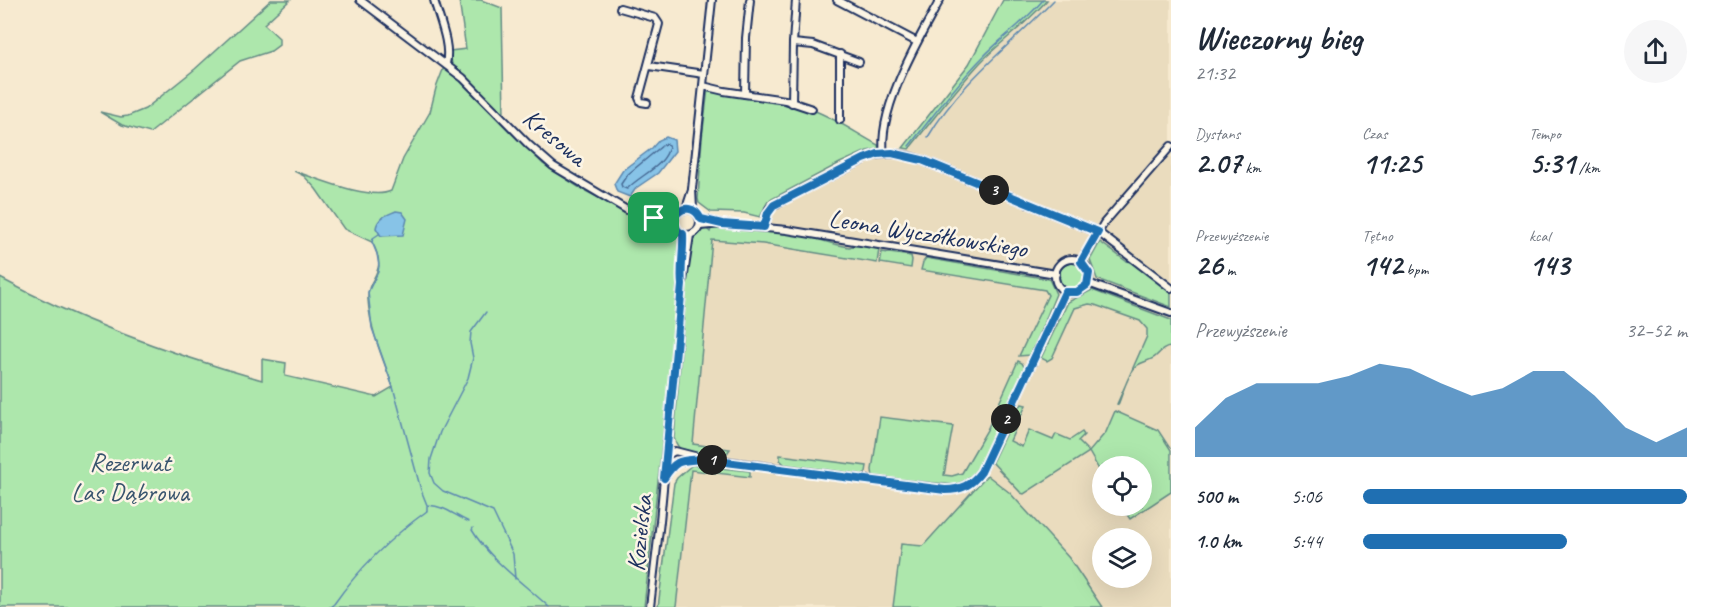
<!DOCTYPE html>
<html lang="pl">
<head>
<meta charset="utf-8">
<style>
	body { margin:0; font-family:Caveat,sans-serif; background:#f6f6f7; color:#1f2937; height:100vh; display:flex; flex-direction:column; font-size:22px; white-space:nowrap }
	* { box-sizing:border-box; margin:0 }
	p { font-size:20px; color:#747a83 }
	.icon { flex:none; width:33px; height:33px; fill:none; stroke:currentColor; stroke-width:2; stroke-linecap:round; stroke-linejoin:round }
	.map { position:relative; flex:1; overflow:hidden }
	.details { display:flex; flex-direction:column; background:#fff; width:540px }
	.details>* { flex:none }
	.buttons { position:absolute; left:1092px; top:456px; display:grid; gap:12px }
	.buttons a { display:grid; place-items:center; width:60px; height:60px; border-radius:50%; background:#fff; box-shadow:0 6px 24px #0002; font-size:30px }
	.pin { position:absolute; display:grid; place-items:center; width:51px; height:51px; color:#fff; margin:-26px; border-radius:12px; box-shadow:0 3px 9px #0006 }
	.km { position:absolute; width:30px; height:30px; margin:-15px; border-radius:50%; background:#222; color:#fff; font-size:16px; line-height:30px; text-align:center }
	.round { display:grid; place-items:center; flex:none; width:63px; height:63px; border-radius:32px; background:#f6f6f7 }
	.headline { display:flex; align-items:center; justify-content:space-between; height:102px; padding:0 24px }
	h1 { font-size:33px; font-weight:700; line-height:45px }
	.figures { display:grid; grid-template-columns:repeat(3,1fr); gap:9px; height:102px; padding:6px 24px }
	.figures div { display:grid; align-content:center }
	.figures b { font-size:30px; font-weight:700 }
	.figures small { font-size:16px; font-weight:400 }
	.figures p { font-size:16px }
	.chart { height:168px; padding:12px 24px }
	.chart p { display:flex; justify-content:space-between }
	.chart svg { width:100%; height:108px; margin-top:6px; fill:#1f6fb2; opacity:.7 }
	ul { padding:0 24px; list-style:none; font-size:20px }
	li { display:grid; grid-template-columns:96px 72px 1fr; align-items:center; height:45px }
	li i { height:15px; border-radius:8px; background:#1f6fb2 }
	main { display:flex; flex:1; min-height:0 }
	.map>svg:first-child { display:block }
	.built { fill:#eadcbe; fill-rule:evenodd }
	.green { fill:#ade7ac; stroke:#648b85; stroke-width:1.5 }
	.water { fill:#87c3e7; stroke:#5c88b0; stroke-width:1.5 }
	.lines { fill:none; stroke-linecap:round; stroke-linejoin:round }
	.shore { stroke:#466a95; stroke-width:1.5 }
	.stream { stroke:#5c88b0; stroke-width:1.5 }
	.minor-casing { stroke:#1b2f5e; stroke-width:10 }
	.minor { stroke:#fcf5e5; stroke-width:6 }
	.route-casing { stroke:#fff; stroke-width:12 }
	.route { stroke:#1f6fb2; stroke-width:8 }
	.labels { text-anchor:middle; stroke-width:5; stroke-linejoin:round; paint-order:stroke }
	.street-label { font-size:26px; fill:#1b2f5e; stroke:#fcf5e5 }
	.park-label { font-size:26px; fill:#38546e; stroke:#fcf5e5 }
</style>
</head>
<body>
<main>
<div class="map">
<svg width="1171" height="607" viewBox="0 0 1171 607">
	<rect width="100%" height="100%" fill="#f7ead0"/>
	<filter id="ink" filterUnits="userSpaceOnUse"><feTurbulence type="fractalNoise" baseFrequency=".0167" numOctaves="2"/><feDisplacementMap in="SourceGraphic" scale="12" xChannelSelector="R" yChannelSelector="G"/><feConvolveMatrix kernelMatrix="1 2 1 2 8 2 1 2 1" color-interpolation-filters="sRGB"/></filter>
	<g filter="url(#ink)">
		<!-- built -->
		<path class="built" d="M1047,0H1171V607H1102L1062,549L1010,493L987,475L922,547L901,544L893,607H676L686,522L712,240L765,227L769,213L774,208L870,160L894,157L909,160V149L964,80L1006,39L1032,18ZM1102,466H1142V506H1102ZM1102,538H1142V578H1102Z"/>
		<!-- green -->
		<g class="green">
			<polygon points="271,0 290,0 264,24 279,38 279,45 271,51 240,61 150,133 122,125 100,112 121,117 128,116 145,109 195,69"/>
			<polygon points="459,0 481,0 502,8 504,116 475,86 452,65 450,51 466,49"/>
			<path d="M1003,0H1047C1027,24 1001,41 980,63C955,90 933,120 909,149L903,148L969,64Z"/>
			<path d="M444,67L461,81L543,164L580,188L622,210L641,218L669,224L681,240L672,355L644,607H0V278C83,323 171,354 262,380V359L286,363L285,376L376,397L393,387C383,359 370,330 368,300C366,275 390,275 372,242L344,229L316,189L304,176L294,171C316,178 370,201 391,191L403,159L430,112L436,88Z"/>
			<path d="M708,89C743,95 779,98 813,110C836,119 856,133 878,145L879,149L867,151L840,163L768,201L760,217L744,213L711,212L699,203L698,199L702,138Z"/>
			<path d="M712,227H735L810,237L834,244L849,247L860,245L879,249L877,263L763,244L712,240L693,444L730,449L725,456C717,458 690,454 682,450C677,447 676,443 674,438L690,242L693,237L706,228L710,232Z"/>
			<polygon points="1100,242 1126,261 1136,263 1171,291 1171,307 1097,279 1090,260"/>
			<polygon points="882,252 911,256 912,260 911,268 880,263"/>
			<polygon points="926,258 1049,279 1056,294 1031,355 1019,356 1048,295 1045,290 921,270 923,262"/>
			<circle cx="1072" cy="276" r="13"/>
			<path d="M1092,290L1171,320V347C1165,347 1161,351 1156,356C1151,361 1143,361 1138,365C1128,372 1123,393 1118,405L1117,404L1147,336V329L1140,321L1095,305L1089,304L1075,308L1052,358L1047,361L1041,358L1068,302Z"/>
			<polygon points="1018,361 1022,363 1025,368 979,467 969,479 955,485 873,477 872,470 880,417 953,426 944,475 952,476 962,473 987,430"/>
			<polygon points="1022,404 1026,405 1010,441 1022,447 1029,430 1053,440 1056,434 1070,440 1082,432 1084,435 1078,441 1089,452 1106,432 1115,411 1158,430 1171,450 1171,492 1130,519 1121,506 1142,506 1142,466 1102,466 1102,475 1089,452 1024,494 1021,493 992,462 1019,406"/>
			<polygon points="780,455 867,466 866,472 863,475 785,465 780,460"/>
			<polygon points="692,465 750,471 750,477 691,470 676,607 658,607 674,483 677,478"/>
			<polygon points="987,475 1010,493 1069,558 1102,607 893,607 901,544 923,546"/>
		</g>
		<!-- water -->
		<g class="water">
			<polygon points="666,137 674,140 675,151 658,173 636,188 630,197 617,192 614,184 623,170 652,148 659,140"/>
			<path d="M396,211L402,212L407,219L403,235L381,236L376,228C378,217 387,215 396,211Z"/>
		</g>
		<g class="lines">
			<!-- shore -->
			<path class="shore" d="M667,144L669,146C666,166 640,175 627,189L622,187L621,184L627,175L663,145Z"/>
			<!-- stream -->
			<g class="stream">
				<path d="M928,137C961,81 1010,46 1054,0"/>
				<path d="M909,146C933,116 956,84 983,57C1002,37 1025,22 1043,0"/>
				<path d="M379,234L373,238L372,242L377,254L379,266L378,272L368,292L372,328L393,387L421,490L427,505C448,507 451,514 469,522"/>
				<polyline points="486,312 471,332 470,343 473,358 468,378 440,432 431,459 430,473 434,483 443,491 493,512 513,554 515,579"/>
				<path d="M473,528L472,530C491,561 522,582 549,607"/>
				<path d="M330,607L334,604C360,567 391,537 427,511V506"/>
			</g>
			<defs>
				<g id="minor">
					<polyline points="360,0 463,78 529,145 553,166 627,210 674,223"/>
					<path d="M434,0C439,19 451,45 446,64"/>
					<polyline points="837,0 917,42"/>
					<polyline points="620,8 655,18 659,24 639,98 641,102 647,103"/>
					<polyline points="793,43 813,45 859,62"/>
					<polyline points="649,66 704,74"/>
					<polyline points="703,86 724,91 785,100 812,109"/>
					<polyline points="745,94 746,38 750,0"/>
					<polyline points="792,103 793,43 796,0"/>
					<polyline points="840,120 840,54"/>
					<path d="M884,154C877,109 919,39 940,0"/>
					<polyline points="686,208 692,190"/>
					<circle cx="687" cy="222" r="13"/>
					<polyline points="693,209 692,189 712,0"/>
					<polyline points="655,217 675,216"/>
					<polyline points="701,219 722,224 787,230 1056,274"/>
					<polyline points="700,226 722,224"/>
					<path d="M764,227L769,209L785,199L869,157C889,151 904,154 922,160L1098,232L1171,288"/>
					<circle cx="1072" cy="276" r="17"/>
					<polyline points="1081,262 1104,223 1171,146"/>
					<polyline points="683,281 690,235"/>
					<polyline points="1088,283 1171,313"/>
					<path d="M667,455L675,451L702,458L945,490C961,490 971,485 981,472L1065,292"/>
					<path d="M666,475C677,458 682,461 700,459"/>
					<polyline points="650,607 660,521 682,285 683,235"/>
				</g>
			</defs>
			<!-- minor casing -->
			<use href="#minor" class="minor-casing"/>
			<!-- minor -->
			<use href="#minor" class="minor"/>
		</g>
	</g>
	<g class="lines" filter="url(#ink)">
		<defs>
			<path id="route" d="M892,153L922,160L1098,232L1081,262L1089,273L1087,285L1077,292H1065L981,472C971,485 962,490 945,490L702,459C681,461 677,458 664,478L682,285C680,268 684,251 683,234L678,231L674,223L654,218L675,216C683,205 695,207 701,219L722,224L764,227L768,213L774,205L864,159L878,154Z"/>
		</defs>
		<!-- route casing -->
		<use href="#route" class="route-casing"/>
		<!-- route -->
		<use href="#route" class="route"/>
	</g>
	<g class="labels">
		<!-- street labels -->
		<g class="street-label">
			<text transform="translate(555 137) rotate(40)" y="9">Kresowa</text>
			<text transform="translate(928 233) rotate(9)" y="9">Leona Wyczółkowskiego</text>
			<text transform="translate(639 533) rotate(-84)" y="9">Kozielska</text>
		</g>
		<!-- park labels -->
		<g class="park-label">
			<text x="130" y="471">Rezerwat<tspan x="130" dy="30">Las Dąbrowa</tspan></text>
		</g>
	</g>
</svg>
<div class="buttons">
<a><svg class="icon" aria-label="locate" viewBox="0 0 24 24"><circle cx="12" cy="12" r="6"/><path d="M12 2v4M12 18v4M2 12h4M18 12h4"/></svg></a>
<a><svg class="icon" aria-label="layers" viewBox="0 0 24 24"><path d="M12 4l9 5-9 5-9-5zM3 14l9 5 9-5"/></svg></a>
</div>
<div class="pin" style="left:654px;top:218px;background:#1e9e55"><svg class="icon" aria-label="arrive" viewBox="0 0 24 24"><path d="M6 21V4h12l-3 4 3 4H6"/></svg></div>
<b class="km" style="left:712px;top:460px">1</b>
<b class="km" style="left:1006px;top:419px">2</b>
<b class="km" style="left:994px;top:190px">3</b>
</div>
<section class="details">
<div class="headline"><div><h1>Wieczorny bieg</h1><p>21:32</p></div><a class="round"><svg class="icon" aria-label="share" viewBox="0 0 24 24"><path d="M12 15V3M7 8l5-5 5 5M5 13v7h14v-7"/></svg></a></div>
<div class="figures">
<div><p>Dystans</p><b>2.07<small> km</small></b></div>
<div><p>Czas</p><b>11:25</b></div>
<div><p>Tempo</p><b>5:31<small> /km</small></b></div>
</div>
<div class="figures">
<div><p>Przewyższenie</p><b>26<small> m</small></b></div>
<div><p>Tętno</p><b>142<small> bpm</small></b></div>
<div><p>kcal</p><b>143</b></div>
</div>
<div class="chart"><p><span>Przewyższenie</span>32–52 m</p>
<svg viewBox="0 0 160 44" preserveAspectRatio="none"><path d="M0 44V32L10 20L20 14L30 14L40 14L50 11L60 6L70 8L80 14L90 19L100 16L110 9L120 9L130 19L140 32L150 38L160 32V44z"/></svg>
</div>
<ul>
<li><b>500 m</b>5:06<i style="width:100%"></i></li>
<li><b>1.0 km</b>5:44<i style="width:63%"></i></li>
</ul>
</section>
</main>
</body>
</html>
